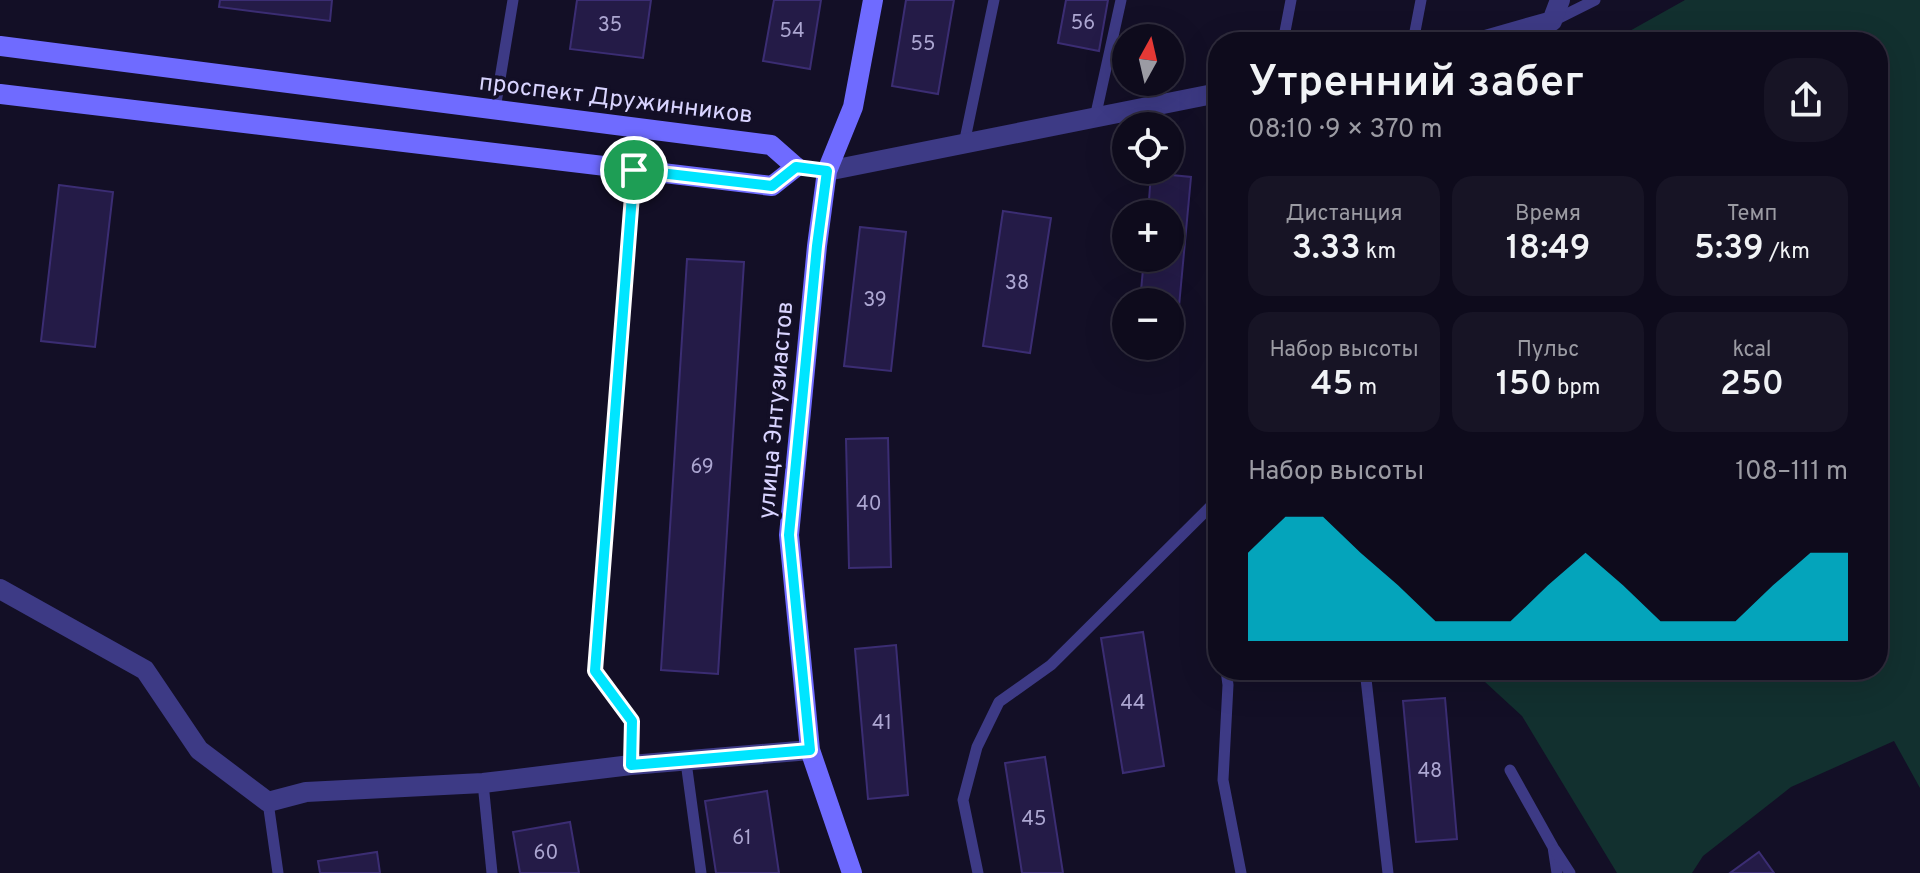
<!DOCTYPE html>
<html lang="ru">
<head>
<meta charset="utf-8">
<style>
	body { margin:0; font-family:Overpass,sans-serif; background:#171425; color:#f1f3f6; height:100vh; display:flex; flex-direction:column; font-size:30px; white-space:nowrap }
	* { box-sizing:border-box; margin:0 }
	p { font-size:26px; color:#9b9ba3 }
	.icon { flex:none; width:44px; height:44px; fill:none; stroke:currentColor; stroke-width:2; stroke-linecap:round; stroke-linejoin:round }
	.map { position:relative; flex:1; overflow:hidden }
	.drawer { position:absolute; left:1208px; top:32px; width:680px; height:648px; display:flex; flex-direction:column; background:#0e0b1c; border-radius:32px; box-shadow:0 8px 32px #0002,0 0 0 2px #2e2b3b }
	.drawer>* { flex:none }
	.needle { width:52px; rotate:8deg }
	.controls { position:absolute; left:1112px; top:24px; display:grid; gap:16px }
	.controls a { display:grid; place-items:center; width:72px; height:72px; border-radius:50%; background:#0e0b1c; box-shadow:0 8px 32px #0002,0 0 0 2px #2e2b3b; font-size:40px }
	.pin { position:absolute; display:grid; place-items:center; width:68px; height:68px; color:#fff; margin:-34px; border:4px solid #fff; border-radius:50%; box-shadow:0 2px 8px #0007 }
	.round { display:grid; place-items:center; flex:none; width:84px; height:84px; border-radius:32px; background:#171425 }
	.summary { display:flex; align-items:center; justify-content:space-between; height:136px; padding:0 40px }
	h1 { font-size:44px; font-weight:600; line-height:60px }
	.metrics { display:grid; grid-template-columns:repeat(3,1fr); gap:12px; height:136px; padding:8px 40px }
	.metrics div { display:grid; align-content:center; border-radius:20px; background:#171425; text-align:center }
	.metrics b { font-size:34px; font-weight:600 }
	.metrics small { font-size:22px; font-weight:400 }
	.metrics p { font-size:22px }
	.chart { height:224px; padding:16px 40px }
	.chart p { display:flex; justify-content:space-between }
	.chart svg { width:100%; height:144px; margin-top:8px; fill:#00e5ff; opacity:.7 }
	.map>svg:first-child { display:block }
	.green { fill:#12302f }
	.building { fill:#241b47; stroke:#3b2d73; stroke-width:2 }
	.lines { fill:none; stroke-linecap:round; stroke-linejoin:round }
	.lane { stroke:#3d3a85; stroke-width:11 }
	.street { stroke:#3d3a85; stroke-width:20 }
	.secondary { stroke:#6f6bff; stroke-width:20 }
	.route-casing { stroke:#fff; stroke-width:16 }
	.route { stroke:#00e5ff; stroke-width:10 }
	.labels { text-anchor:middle; stroke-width:7; stroke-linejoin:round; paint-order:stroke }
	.number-label { font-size:20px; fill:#aca6d1 }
	.street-label { font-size:24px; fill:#d9d4ff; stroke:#130f26 }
</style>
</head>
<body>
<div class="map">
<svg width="1920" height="873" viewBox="0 0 1920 873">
	<rect width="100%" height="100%" fill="#130f26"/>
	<!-- green -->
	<polygon class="green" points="1685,0 1920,0 1920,788 1894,741 1791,787 1703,856 1692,873 1617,873 1522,716 1472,670 1878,670 1878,42 1610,42"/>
	<!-- building -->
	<g class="building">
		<polygon points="220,0 332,0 330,21 219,7"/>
		<polygon points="577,0 651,0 643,58 570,49"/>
		<polygon points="774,0 821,0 810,69 763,61"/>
		<polygon points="906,0 954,0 938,94 892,86"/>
		<polygon points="1066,0 1108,0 1099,51 1058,43"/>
		<polygon points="1151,173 1191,177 1178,317 1170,316 1170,302 1140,302 1144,258 1170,258 1170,214 1148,214"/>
		<polygon points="59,185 113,192 95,347 41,341"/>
		<polygon points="1003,211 1051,218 1030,353 983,346"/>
		<polygon points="860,227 906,232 891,371 844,366"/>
		<polygon points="687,259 744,262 718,674 661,670"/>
		<polygon points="888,438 891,567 849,568 846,439"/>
		<polygon points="1143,632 1164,766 1123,773 1101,638"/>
		<polygon points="896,645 908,795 868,799 855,649"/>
		<polygon points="1445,698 1457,839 1416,842 1403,701"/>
		<polygon points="1045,757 1063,873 1022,873 1005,763"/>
		<polygon points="767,791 779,873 716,873 705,801"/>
		<polygon points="570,822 579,873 520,873 513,832"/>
		<polygon points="377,852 380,873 320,873 318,861"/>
		<polygon points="1759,852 1774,873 1730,873"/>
	</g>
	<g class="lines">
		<!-- lane -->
		<g class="lane">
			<polyline points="1553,21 1595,0"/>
			<polyline points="1283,42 1291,0"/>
			<polyline points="1413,42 1421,0"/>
			<polyline points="495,109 513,0"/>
			<polyline points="1095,118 1121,0"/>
			<polyline points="964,144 994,0"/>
			<polyline points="1226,670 1228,685 1223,780 1241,873"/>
			<polyline points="1365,670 1388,873"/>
			<polyline points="686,762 701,873"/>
			<polyline points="631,765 632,721 595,671 634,170"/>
			<polyline points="1510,770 1553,847 1557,873"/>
			<polyline points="483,783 492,873"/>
			<polyline points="268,802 278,873"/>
			<polyline points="1555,850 1570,873"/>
			<polyline points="978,873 963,800 977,747 999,702 1051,665 1218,499"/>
		</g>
		<!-- street -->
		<g class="street">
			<polyline points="1478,42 1552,21 1560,0"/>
			<polyline points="827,171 1218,93"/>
			<polyline points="0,589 145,670 199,750 268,802 306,792 483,783 631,765 810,750"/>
		</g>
		<!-- secondary -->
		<g class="secondary">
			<polyline points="0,46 771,145 796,167"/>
			<polyline points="0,94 772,186 796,167"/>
			<polyline points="852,873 810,750 789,535 817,246 827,171 853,107 873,0"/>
		</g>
	</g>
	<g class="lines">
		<defs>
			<polygon id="route" points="796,167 827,171 817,246 789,535 810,750 631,765 632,721 595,671 634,170 772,186"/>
		</defs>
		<!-- route casing -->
		<use href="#route" class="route-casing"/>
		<!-- route -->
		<use href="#route" class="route"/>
	</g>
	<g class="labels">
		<!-- number labels -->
		<g class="number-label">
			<text x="1083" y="29">56</text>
			<text x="610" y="31">35</text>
			<text x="792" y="37">54</text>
			<text x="923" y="50">55</text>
			<text x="1017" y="289">38</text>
			<text x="875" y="306">39</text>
			<text x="702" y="473">69</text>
			<text x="869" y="510">40</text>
			<text x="1133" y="709">44</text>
			<text x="882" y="729">41</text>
			<text x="1430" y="777">48</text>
			<text x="1034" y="825">45</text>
			<text x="742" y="844">61</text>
			<text x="546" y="859">60</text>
		</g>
		<!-- street labels -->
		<g class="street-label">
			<text transform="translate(616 98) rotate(7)" y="8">проспект Дружинников</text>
			<text transform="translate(775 410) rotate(-85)" y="8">улица Энтузиастов</text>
		</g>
	</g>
</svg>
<div class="controls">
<a><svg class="needle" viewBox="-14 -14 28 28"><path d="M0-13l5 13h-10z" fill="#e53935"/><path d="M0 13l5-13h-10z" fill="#9b9ba3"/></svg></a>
<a><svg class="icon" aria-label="locate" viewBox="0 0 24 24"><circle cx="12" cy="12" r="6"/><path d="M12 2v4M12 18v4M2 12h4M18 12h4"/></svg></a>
<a>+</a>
<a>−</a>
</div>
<div class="pin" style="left:634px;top:170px;background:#1e9e55"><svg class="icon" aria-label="arrive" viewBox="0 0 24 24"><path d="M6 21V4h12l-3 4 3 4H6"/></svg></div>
<section class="drawer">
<div class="summary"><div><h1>Утренний забег</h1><p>08:10 · 9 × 370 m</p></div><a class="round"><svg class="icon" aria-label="share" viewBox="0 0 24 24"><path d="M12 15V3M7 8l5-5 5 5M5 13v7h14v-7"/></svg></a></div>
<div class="metrics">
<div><p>Дистанция</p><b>3.33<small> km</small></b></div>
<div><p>Время</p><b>18:49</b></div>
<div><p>Темп</p><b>5:39<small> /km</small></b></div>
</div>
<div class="metrics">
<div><p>Набор высоты</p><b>45<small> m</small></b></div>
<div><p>Пульс</p><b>150<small> bpm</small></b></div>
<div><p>kcal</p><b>250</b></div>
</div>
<div class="chart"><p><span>Набор высоты</span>108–111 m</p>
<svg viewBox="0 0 160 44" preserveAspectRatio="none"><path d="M0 44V17L10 6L20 6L30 17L40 27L50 38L60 38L70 38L80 27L90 17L100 27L110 38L120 38L130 38L140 27L150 17L160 17V44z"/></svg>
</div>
</section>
</div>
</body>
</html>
